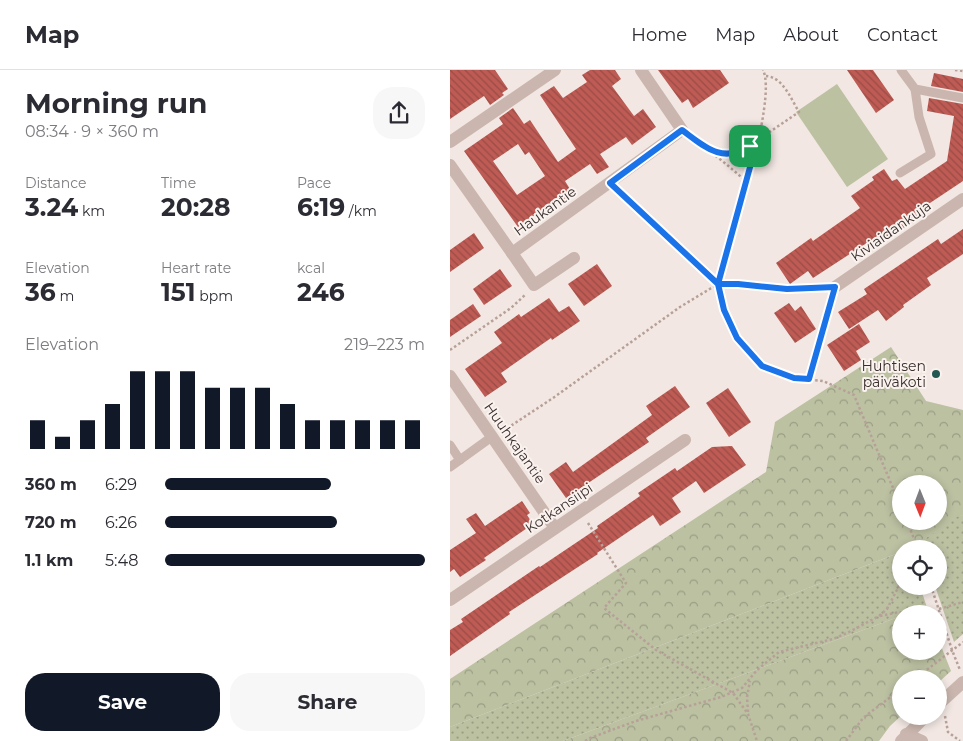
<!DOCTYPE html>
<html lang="en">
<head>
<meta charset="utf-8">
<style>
	body { margin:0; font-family:Montserrat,sans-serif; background:#f7f7f7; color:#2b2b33; height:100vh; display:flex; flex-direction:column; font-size:19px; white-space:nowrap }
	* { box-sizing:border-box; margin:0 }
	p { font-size:16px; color:#7c7c81 }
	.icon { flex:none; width:28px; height:28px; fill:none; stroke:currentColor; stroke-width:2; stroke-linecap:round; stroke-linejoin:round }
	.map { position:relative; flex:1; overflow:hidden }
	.panel { display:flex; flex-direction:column; background:#fff; width:450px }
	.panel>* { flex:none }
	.needle { width:32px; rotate:179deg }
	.controls { position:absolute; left:442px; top:405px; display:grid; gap:10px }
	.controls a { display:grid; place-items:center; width:55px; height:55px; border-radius:50%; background:#fff; box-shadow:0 2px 8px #0003; font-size:25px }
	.pin { position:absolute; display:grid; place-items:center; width:42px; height:42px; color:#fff; margin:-21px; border-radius:10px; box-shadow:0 2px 8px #0006 }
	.round { display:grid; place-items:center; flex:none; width:52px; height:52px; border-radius:20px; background:#f7f7f7 }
	.summary { display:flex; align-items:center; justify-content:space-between; height:85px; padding:0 25px }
	h1 { font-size:28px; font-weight:700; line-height:38px }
	.stats { display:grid; grid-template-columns:repeat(3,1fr); gap:8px; height:85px; padding:5px 25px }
	.stats div { display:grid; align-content:center }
	.stats b { font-size:25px; font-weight:700 }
	.stats small { font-size:14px; font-weight:400 }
	.stats p { font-size:14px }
	.chart { height:140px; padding:10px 25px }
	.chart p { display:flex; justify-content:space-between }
	.chart svg { width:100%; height:90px; margin-top:5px; stroke:#111827; stroke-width:6 }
	.button { display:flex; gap:10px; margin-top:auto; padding:10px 25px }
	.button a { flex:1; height:58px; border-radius:20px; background:#111827; color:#fff; font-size:20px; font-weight:700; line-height:58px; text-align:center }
	.button a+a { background:#f7f7f7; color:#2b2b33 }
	ul { padding:0 25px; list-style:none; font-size:16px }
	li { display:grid; grid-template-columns:80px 60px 1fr; align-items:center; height:38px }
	li i { height:12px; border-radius:6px; background:#111827 }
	header { display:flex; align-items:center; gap:30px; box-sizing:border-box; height:70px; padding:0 25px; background:#fff; border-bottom:1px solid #e1e1e2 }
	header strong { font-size:24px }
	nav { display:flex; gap:28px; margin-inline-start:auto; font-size:18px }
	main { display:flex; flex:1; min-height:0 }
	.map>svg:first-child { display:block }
	.grass { fill:url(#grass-dots) }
	.forest { fill:url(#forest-crowns); fill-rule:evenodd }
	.green { fill:#bcc1a2 }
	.building { fill:url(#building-back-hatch); fill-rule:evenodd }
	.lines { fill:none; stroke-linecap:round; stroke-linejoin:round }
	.path { stroke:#b6a098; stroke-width:2.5; stroke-dasharray:2.5 2.5; stroke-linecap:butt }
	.lane { stroke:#cab6ae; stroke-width:9 }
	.street { stroke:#cab6ae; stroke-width:12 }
	.route-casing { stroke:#fff; stroke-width:10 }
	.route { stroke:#1a73e8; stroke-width:6 }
	.poi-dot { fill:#235853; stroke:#faf2ee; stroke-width:2 }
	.labels { text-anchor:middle; stroke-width:4; stroke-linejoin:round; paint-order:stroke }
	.street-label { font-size:14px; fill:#392e2c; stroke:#faf2ee }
	.poi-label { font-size:14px; fill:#392e2c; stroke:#faf2ee; text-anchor:end }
</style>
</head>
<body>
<header>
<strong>Map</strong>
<nav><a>Home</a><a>Map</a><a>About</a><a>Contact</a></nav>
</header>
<main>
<section class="panel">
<div class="summary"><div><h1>Morning run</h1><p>08:34 · 9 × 360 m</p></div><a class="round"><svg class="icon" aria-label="share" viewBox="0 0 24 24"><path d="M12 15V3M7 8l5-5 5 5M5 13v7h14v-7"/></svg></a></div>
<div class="stats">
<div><p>Distance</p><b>3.24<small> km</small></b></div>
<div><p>Time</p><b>20:28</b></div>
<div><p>Pace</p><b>6:19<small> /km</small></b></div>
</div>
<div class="stats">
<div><p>Elevation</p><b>36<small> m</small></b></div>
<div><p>Heart rate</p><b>151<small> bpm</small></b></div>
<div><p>kcal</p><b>246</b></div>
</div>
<div class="chart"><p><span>Elevation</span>219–223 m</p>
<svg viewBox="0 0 160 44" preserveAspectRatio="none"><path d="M5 44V30M15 44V38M25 44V30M35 44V22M45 44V6M55 44V6M65 44V6M75 44V14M85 44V14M95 44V14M105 44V22M115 44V30M125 44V30M135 44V30M145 44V30M155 44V30"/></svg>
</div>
<ul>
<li><b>360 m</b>6:29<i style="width:64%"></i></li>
<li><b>720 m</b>6:26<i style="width:66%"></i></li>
<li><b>1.1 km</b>5:48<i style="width:100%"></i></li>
</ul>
<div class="button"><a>Save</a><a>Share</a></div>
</section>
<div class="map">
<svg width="513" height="671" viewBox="0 0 513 671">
	<defs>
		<pattern id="grass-dots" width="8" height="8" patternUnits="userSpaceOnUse" patternTransform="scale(1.25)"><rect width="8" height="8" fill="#bcc1a2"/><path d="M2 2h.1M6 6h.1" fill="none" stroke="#9a9d84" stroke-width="1.8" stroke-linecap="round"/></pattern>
		<pattern id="forest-crowns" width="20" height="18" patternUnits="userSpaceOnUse" patternTransform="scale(1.25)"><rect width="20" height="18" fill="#bcc1a2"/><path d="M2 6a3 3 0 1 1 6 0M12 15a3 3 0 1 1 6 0" fill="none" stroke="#9a9d84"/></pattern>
		<pattern id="building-back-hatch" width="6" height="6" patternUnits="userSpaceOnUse" patternTransform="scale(1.25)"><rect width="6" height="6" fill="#be5b54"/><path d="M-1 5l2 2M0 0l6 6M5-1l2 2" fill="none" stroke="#9b4c46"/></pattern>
	</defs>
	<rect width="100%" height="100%" fill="#f2e7e2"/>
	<!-- grass -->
	<g class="grass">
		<polygon points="513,445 513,564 504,572 485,516 489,516 489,479 472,479 470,472 507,446"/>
		<polygon points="451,482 451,516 470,516 479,544 451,544 451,546 113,671 0,671 0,657"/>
	</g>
	<!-- forest -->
	<g class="forest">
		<path d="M441,277L476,331L513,340V445L507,447L460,479H451V482L0,657V609L316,402L325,352ZM451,414H489V451H451Z"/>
		<polygon points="451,546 451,581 489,581 489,571 501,601 489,612 489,609 451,609 451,646 440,656 429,671 113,671"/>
	</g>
	<!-- green -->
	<polygon class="green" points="387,14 438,89 397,117 346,42"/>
	<!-- building -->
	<g class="building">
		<polygon points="0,0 45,0 58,19 52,23 54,25 40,35 34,26 0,49"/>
		<path d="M140,0H165L171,9L162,16L184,46L193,39L206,57L182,75L176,67L150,84L159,97L147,104L140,94L115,111L123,124L112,131L109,128L68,157L14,81L53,54L49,48L63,38L74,54L80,50L108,92L126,79L90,25L104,16L113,28L137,12L132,5ZM68,74L75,85L79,82L95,106L67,125L43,91Z"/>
		<polygon points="208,0 270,0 279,13 243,38 238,29 232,33"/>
		<polygon points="397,0 423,0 444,30 426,43"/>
		<polygon points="484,3 513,9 513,22 481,16"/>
		<polygon points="479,28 513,34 513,111 465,143 469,148 434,171 429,165 363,208 358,201 340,214 326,193 361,168 363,171 410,138 401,126 424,110 422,107 434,99 442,111 447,109 455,119 497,91 504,46 477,41"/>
		<polygon points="513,159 513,184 477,208 481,215 453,235 454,237 436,251 428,240 399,259 388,242 417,224 414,219 488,169 491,174"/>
		<polygon points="24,163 34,178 0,202 0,180"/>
		<polygon points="147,194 162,216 134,236 118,214"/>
		<polygon points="50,199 62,216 34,235 23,219"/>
		<polygon points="99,228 109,242 119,236 130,251 102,270 101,268 51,303 57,312 35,327 15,299 52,273 44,262 69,244 71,247"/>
		<polygon points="339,233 345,241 351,236 366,259 345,273 324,243"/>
		<polygon points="23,234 31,246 0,267 0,250"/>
		<polygon points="409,254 420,272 406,281 411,290 394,301 377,275"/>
		<polygon points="225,316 240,337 196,368 199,372 116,428 99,404 116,392 123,402 155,379 202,345 196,336"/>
		<polygon points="278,318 301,352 279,367 256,333"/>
		<polygon points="282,376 296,395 254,423 246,411 222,428 231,442 210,456 203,445 147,483 148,484 59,542 60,544 0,586 0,560 13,552 11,549 89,496 90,497 148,458 147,456 190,426 188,423 225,398 227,401 262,377"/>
		<polygon points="72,431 80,443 77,445 83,454 34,488 36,490 10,507 4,499 0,502 0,480 26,463 16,449 26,443 35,456"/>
	</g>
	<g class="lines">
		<!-- path -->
		<g class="path">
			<polyline points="505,0 513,1"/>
			<polyline points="242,67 276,94 297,112"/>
			<path d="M260,81C272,84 281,85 293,80L349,42C341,29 333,7 316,6"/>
			<polyline points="170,122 268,214 274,240 287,268 312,296 344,308 373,311 404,325 451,437"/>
			<path d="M268,214C279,176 328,30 313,0"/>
			<polyline points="0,280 61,238 75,225"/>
			<polyline points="359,309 382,229"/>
			<polyline points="53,361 103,328 230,237 268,214 299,215 337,219 372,218"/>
			<polyline points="457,451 468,479"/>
			<polyline points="138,453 176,513 154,538 206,580 283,623 298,644 307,671"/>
			<polyline points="481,516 502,580 510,600"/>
			<polyline points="489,539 513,532"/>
			<polyline points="430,546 449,542 458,544"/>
			<polyline points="465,609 513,572"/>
			<polyline points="298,642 297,627 300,611"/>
			<polyline points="495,646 498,662 510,671"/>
			<polyline points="135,671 140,668 186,651 271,627 292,618 307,600 329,582 383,569 399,562 429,546 437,539 451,512"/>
			<polyline points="396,671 413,648 451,619"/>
		</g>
		<!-- lane -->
		<g class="lane">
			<polyline points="451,0 465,19 513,28"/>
			<polyline points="450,103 481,84 469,47 465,19"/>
			<polyline points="0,375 10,390"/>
			<polyline points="0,397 43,366"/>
		</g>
		<!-- street -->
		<g class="street">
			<polyline points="0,72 105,0"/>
			<polyline points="0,95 62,183 232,60 191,0"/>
			<polyline points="62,183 84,215 124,188"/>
			<polyline points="385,217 513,129"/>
			<polyline points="0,306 105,458"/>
			<polyline points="0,530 235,370"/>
			<polyline points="489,634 513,612"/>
			<polyline points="456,664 472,671"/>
			<polyline points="451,671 476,646"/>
		</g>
	</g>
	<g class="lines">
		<defs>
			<path id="route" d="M300,76C272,94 255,77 232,60L160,113L268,214L274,240L287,268L312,296L344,308L359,309L385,217L337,219L288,214H268L308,68L300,76"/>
		</defs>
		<!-- route casing -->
		<use href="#route" class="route-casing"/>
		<!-- route -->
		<use href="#route" class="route"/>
	</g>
	<!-- markers -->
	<circle class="poi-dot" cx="486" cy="304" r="5"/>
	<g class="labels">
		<!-- street labels -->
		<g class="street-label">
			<text transform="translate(95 141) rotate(-36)" y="5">Haukantie</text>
			<text transform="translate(441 161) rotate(-35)" y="5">Kiviaidankuja</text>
			<text transform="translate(65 373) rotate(55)" y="5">Huuhkajantie</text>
			<text transform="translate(109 438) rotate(-34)" y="5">Kotkansiipi</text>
		</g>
		<!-- poi labels -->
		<g class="poi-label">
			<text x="476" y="301">Huhtisen<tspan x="476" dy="16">päiväkoti</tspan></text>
		</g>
	</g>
</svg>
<div class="controls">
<a><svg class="needle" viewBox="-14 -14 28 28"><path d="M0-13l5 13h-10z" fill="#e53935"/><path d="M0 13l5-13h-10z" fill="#7c7c81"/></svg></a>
<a><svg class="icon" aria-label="locate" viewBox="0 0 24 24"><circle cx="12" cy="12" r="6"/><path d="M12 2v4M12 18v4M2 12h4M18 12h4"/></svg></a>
<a>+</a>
<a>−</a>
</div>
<div class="pin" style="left:300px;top:76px;background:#1e9e55"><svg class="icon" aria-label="arrive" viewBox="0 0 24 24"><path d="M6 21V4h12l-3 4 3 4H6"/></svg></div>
</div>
</main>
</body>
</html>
